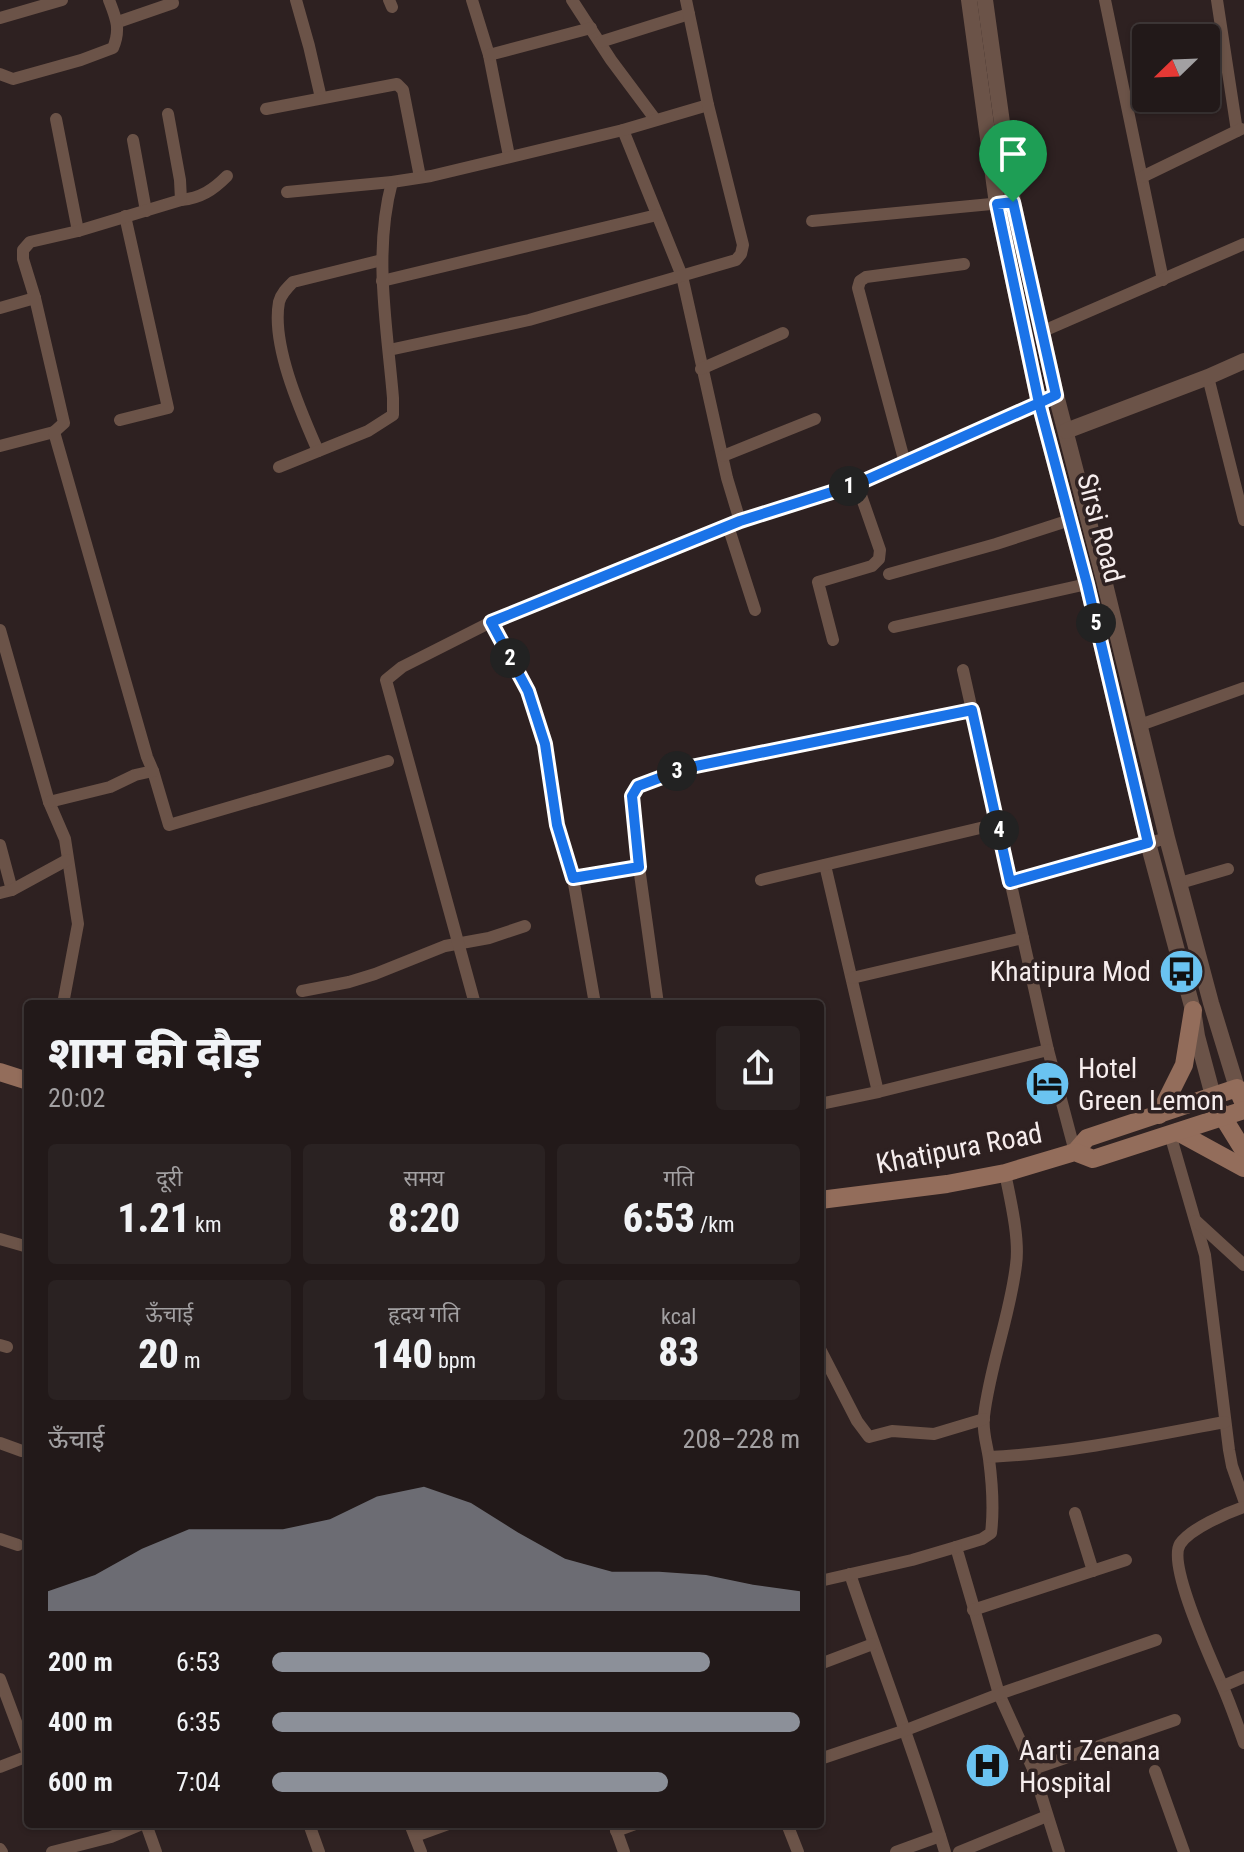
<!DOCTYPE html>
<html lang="hi">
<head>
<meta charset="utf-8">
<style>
	body { margin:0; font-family:"Roboto Condensed","Noto Sans Devanagari",sans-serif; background:#2a2222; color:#f1f3f6; height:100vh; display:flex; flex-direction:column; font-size:30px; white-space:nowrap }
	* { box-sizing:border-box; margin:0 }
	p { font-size:26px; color:#a2a0a2 }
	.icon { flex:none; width:44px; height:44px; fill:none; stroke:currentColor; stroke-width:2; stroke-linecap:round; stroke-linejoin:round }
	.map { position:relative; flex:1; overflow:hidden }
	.drawer { position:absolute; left:24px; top:1000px; width:800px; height:828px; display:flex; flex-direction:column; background:#221919; border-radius:8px; box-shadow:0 2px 6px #0004,0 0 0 2px #3f3838 }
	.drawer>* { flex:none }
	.needle { width:52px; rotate:247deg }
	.controls { position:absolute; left:1132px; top:24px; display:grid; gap:16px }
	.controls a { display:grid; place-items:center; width:88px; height:88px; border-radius:8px; background:#221919; box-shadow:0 2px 6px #0004,0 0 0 2px #3f3838; font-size:40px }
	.pin { position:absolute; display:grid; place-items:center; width:68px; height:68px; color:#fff; margin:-82px -34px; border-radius:50% 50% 50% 0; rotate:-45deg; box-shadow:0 0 8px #0007 }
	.pin .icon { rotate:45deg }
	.km { position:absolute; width:40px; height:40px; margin:-20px; border-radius:50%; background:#222; color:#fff; font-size:22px; line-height:40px; text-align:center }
	.round { display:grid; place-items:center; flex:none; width:84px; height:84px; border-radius:8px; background:#2a2222 }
	.overview { display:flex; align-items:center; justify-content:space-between; height:136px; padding:0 24px }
	h1 { font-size:44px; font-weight:800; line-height:60px }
	.figures { display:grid; grid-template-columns:repeat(3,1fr); gap:12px; height:136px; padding:8px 24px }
	.figures div { display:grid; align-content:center; border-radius:8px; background:#2a2222; text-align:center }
	.figures b { font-size:40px; font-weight:800 }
	.figures small { font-size:22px; font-weight:400 }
	.figures p { font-size:22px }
	.chart { height:224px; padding:16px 24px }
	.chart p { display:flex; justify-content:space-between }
	.chart svg { width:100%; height:144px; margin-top:8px; fill:#8c9099; opacity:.7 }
	ul { padding:0 24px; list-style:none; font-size:26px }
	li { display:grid; grid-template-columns:128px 96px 1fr; align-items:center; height:60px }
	li i { height:20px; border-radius:10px; background:#8c9099 }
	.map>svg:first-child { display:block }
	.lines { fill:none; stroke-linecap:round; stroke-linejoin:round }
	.minor { stroke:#6b5348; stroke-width:12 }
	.tertiary { stroke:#6b5348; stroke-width:16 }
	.secondary { stroke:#936d5b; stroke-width:18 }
	.route-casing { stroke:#fff; stroke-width:16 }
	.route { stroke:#1a73e8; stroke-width:10 }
	.labels { text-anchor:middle; stroke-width:7; stroke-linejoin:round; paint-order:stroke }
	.street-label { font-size:28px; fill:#f6eded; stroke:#2e2121 }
	.poi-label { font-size:28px; fill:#f6eded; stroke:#2e2121; text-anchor:start }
</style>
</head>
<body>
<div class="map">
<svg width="1244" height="1852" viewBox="0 0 1244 1852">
	<rect width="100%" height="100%" fill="#2e2121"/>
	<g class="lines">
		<!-- minor -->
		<g class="minor">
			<polyline points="296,0 309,46 321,98"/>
			<polyline points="389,0 392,7"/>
			<polyline points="472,0 489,55 509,156"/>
			<polyline points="572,0 611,60 655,119"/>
			<polyline points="1105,0 1163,280"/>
			<polyline points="1217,0 1237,131"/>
			<polyline points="0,18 62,0"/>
			<polyline points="118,22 173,3 172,0"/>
			<polyline points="600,42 689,14"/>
			<polyline points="489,55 591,28"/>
			<path d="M0,74L13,79L81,60L113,48C121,29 116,18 109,0"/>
			<polyline points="266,109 397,84 403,90 420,177"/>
			<polyline points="56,119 78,231"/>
			<polyline points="623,130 682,276 727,478 740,521"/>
			<polyline points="133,140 146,211"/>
			<polyline points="1142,177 1241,129"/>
			<polyline points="287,192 392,182 431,176 623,130 708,105"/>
			<path d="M181,200C201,198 213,190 227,176"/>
			<polyline points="812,221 1002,203"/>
			<polyline points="382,281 657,215"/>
			<polyline points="0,308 35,298"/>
			<polyline points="1041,332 1244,244"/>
			<polyline points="389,350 529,320 736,260 741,254 743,245 708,105 686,0"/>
			<polyline points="701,369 783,333"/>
			<polyline points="1208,377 1244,520"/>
			<polyline points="120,420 168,408 125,216"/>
			<polyline points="0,446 54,432"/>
			<path d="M318,451C301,412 271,345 279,302C281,294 287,288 293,282L382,260"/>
			<polyline points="723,456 815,419"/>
			<polyline points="905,463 858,288 860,281 866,277 964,264"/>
			<path d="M279,467L368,431L393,415V398C387,326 373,253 392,182"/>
			<polyline points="728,526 755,610"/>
			<polyline points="889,574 996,544 1070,520"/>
			<polyline points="491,622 528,691 545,744 557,825 573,878 595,1004"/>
			<polyline points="894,627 1087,584"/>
			<polyline points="0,630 49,802 65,839 78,924 63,1004"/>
			<polyline points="833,640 818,582 872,566 879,559 880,550 857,484"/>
			<polyline points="963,670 1048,1050 1075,1152"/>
			<polyline points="1140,725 1244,688"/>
			<polyline points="153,771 169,825 388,761"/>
			<polyline points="49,802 110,787 135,775 153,771 147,757 54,432 64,423 35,298 23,259 23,250 30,242 78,231 181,200 180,180 168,114"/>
			<polyline points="0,845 12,890"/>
			<polyline points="825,865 878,1092"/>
			<polyline points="573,878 639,867"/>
			<polyline points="761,880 997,824"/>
			<polyline points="1010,882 1167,838"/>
			<polyline points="1180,883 1228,869"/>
			<polyline points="0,893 12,890 67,860"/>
			<polyline points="852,978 1023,938"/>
			<polyline points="302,991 349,982 375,974 445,946 489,938 525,926"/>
			<polyline points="475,1004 386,680 402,667 491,622 740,521 857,484 1056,395"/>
			<polyline points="658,1004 639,867 632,796 638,786 686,768 972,710"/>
			<polyline points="820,1104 878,1092 1048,1050"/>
			<polyline points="1170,1134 1205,1255 1229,1450 1232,1466 1244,1500"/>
			<path d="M1005,1173C1010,1198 1020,1239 1016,1265C1010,1316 990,1365 984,1416C982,1431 987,1444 989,1459C992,1482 994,1509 991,1533L982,1539L956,1547L999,1694L1033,1769L1059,1852"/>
			<polyline points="1196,1221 1244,1265"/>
			<polyline points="0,1239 28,1247"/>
			<polyline points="0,1345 7,1347"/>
			<polyline points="820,1349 857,1421 869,1437 892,1431 934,1434 984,1419"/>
			<polyline points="0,1443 22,1451"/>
			<path d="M989,1457C1069,1453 1146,1437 1225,1422"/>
			<path d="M1244,1507C1227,1513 1191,1528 1180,1544C1167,1565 1212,1661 1222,1685C1230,1703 1237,1723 1244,1743"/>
			<polyline points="1075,1513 1093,1571"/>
			<polyline points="0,1539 18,1545"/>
			<path d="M850,1574C881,1667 917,1758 945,1852"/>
			<polyline points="820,1581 912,1560 956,1547"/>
			<polyline points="973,1610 1126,1560"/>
			<polyline points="820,1664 873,1644"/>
			<polyline points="0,1679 28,1754"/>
			<polyline points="1223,1686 1244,1677"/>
			<polyline points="820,1759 906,1730 999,1694 1156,1640"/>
			<polyline points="0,1767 28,1756"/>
			<polyline points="1033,1769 1175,1720"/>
			<polyline points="1155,1771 1184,1852"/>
			<polyline points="146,1824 156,1852"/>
			<polyline points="309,1824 319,1852"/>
			<polyline points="410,1824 421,1852"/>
			<polyline points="614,1824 624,1852"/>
			<polyline points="787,1824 798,1852"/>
			<polyline points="616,1831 635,1824"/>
			<polyline points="415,1836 448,1824"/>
			<polyline points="0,1849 2,1852"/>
			<polyline points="52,1852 111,1837 142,1824"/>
			<polyline points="896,1852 940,1836"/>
			<polyline points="959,1852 1047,1816"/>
		</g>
		<!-- tertiary -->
		<g class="tertiary">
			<polyline points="969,0 997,204 1039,403 1087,584 1148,843 1193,1010 1197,1036 1213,1096"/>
			<polyline points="985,0 1013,202 1056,395 1104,580 1167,838 1211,1003 1237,1088"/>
			<polyline points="1066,431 1208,377 1244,361"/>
		</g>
		<!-- secondary -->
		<g class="secondary">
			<polyline points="0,1072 28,1081"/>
			<polyline points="1218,1109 1244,1151"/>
			<polyline points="1159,1115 1184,1065 1193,1010"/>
			<polyline points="1178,1132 1244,1168"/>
			<polyline points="1075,1152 1087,1138 1237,1088 1244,1104"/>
			<polyline points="820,1200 947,1184 1005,1173 1075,1152 1093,1159 1244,1110"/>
		</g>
	</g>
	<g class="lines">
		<defs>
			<polyline id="route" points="1013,202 1056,395 1039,403 857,484 740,521 491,622 528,691 545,744 557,825 573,878 639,867 632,796 638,786 686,768 972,710 1010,882 1148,843 1087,584 1039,403 997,204 1013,202"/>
		</defs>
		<!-- route casing -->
		<use href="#route" class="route-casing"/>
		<!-- route -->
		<use href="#route" class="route"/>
	</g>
	<!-- icons -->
	<defs>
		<symbol id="bus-disc" viewBox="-11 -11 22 22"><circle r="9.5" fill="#6ac3f1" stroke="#2e2121"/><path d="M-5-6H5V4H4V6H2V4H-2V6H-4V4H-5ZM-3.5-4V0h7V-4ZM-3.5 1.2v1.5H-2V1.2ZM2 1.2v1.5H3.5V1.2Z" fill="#111"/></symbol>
		<symbol id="hotel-disc" viewBox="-11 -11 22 22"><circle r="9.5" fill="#6ac3f1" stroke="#2e2121"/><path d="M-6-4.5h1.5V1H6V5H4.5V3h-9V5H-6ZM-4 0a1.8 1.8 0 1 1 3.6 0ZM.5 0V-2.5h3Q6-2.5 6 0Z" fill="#111"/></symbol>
		<symbol id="hospital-disc" viewBox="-11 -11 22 22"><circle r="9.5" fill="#6ac3f1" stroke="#2e2121"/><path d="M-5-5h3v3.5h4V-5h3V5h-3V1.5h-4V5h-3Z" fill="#111"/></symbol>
	</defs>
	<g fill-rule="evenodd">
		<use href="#bus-disc" x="1156" y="946" width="51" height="51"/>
		<use href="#hotel-disc" x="1022" y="1058" width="51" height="51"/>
		<use href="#hospital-disc" x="962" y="1740" width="51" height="51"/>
	</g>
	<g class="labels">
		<!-- street labels -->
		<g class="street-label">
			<text transform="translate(1101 528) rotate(75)" y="10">Sirsi Road</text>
			<text transform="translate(959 1148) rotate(-11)" y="10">Khatipura Road</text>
		</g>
		<!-- poi labels -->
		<g class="poi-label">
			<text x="1151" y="981" text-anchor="end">Khatipura Mod</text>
			<text x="1078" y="1078">Hotel<tspan x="1078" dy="32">Green Lemon</tspan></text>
			<text x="1019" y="1760">Aarti Zenana<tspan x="1019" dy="32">Hospital</tspan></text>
		</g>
	</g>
</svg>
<div class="controls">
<a><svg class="needle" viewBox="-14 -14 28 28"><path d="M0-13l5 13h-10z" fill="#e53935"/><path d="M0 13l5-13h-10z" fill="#a2a0a2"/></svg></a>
</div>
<div class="pin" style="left:1013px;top:202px;background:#1e9e55"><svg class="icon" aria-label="arrive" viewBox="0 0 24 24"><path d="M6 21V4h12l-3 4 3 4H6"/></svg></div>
<b class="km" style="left:849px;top:486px">1</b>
<b class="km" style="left:510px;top:658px">2</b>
<b class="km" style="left:677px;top:771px">3</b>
<b class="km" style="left:999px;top:830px">4</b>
<b class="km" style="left:1096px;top:623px">5</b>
<section class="drawer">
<div class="overview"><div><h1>शाम की दौड़</h1><p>20:02</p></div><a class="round"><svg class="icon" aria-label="share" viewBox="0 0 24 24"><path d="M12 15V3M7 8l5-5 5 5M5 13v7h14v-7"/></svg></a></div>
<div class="figures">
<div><p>दूरी</p><b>1.21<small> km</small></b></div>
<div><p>समय</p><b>8:20</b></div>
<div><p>गति</p><b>6:53<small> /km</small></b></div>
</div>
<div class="figures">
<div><p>ऊँचाई</p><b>20<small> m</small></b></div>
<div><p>हृदय गति</p><b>140<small> bpm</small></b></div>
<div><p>kcal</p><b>83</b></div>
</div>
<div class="chart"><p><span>ऊँचाई</span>208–228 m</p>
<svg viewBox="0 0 160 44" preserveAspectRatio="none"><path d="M0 44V38L10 33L20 25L30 19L40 19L50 19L60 16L70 9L80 6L90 11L100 20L110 28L120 32L130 32L140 33L150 36L160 38V44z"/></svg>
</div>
<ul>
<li><b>200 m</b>6:53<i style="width:83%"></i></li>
<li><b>400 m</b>6:35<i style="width:100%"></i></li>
<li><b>600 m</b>7:04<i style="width:75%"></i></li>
</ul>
</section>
</div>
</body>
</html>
